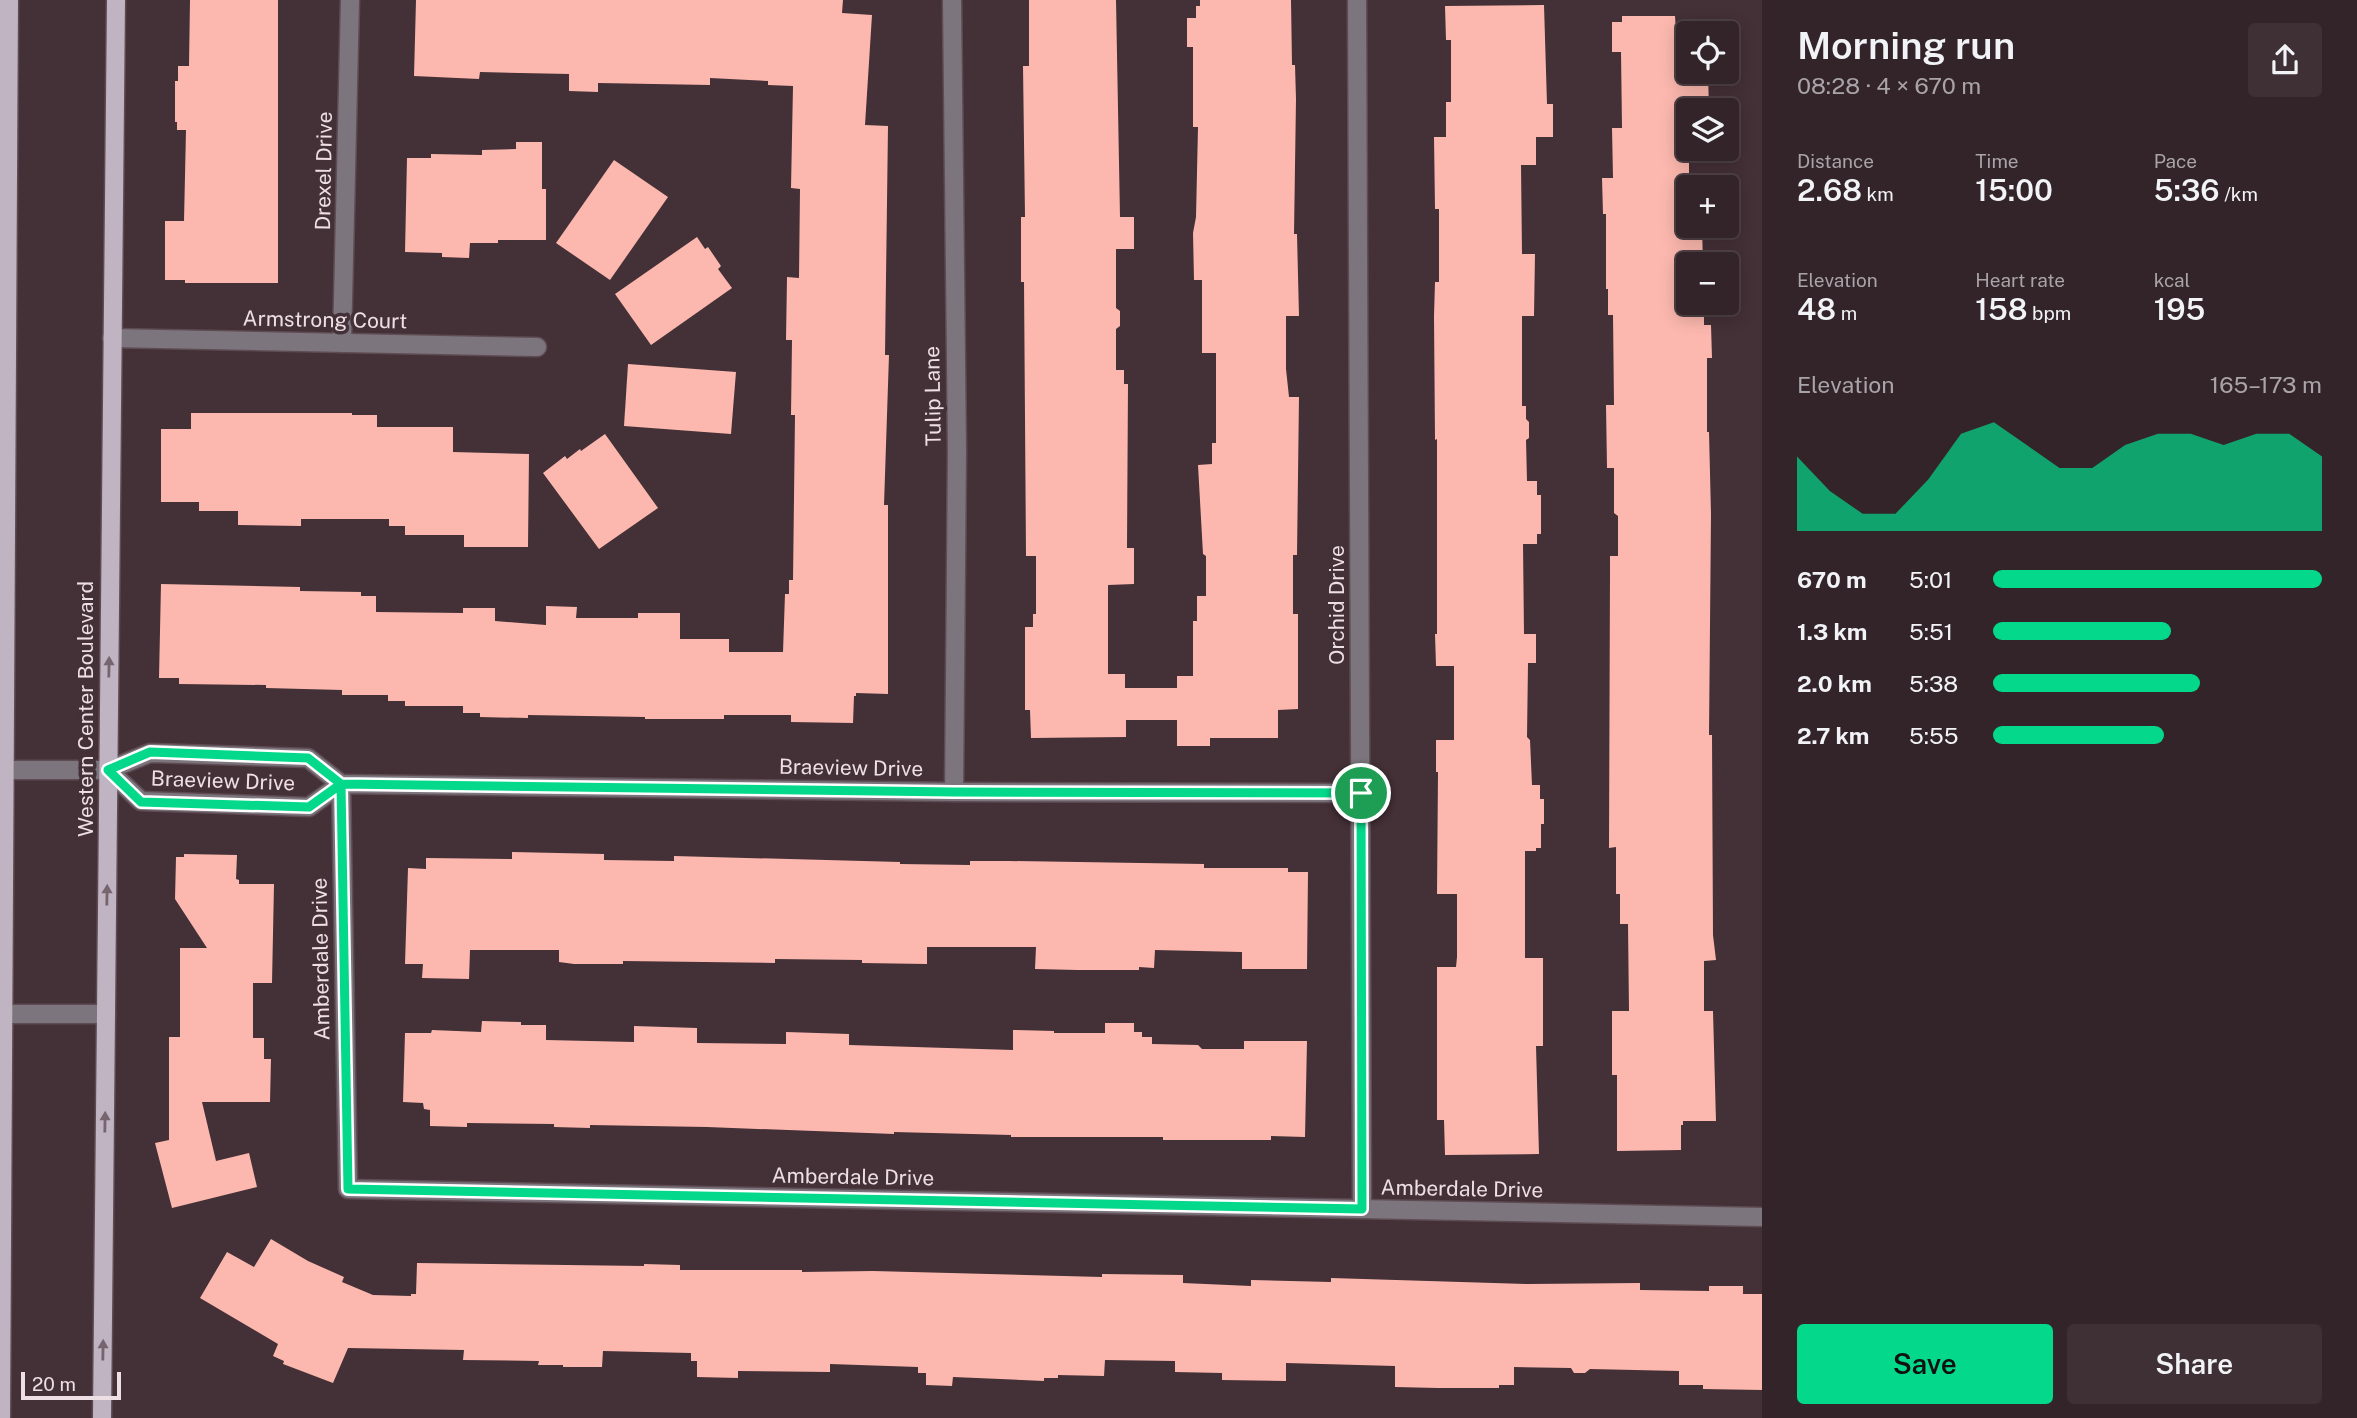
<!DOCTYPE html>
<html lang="en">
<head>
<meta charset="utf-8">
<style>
	body { margin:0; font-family:"Public Sans",sans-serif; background:#3e3035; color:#f1f3f6; height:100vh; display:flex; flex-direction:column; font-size:26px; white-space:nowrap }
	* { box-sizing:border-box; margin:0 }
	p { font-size:23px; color:#a9a4a8 }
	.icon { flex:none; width:38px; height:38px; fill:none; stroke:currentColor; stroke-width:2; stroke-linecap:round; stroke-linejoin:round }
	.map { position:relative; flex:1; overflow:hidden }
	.details { display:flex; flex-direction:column; background:#332429; width:595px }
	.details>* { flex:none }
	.tools { position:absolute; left:1676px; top:21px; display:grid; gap:14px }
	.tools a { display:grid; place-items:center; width:63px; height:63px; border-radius:7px; background:#332429; box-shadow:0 4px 18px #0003,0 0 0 2px #4e4146; font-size:35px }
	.scale { position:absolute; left:21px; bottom:18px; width:100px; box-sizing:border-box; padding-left:7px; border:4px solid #eddfe4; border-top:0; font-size:19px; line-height:24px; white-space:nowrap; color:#eddfe4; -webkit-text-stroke:5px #443037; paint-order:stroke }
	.pin { position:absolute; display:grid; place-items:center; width:60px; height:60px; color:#fff; margin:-30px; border:4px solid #fff; border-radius:50%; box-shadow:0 2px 7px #0007 }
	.round { display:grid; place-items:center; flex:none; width:74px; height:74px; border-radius:7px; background:#3e3035 }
	.summary { display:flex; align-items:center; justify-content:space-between; height:119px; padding:0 35px }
	h1 { font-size:38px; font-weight:600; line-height:52px }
	.metrics { display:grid; grid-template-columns:repeat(3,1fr); gap:10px; height:119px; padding:7px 35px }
	.metrics div { display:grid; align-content:center }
	.metrics b { font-size:30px; font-weight:600 }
	.metrics small { font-size:19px; font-weight:400 }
	.metrics p { font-size:19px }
	.chart { height:196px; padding:14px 35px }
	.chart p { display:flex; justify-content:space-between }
	.chart svg { width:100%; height:126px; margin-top:7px; fill:#04d98b; opacity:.7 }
	.cta { display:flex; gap:14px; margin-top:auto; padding:14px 35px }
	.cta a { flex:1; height:80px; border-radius:7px; background:#04d98b; color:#111; font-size:28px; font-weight:600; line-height:80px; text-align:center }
	.cta a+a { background:#3e3035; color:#f1f3f6 }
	ul { padding:0 35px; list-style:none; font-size:23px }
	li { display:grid; grid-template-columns:112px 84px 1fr; align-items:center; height:52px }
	li i { height:18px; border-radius:9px; background:#04d98b }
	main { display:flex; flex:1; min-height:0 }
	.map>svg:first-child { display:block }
	.building { fill:#fcb8ae }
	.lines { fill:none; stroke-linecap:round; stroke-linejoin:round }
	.minor-casing { stroke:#5f4c53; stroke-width:21 }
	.major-casing { stroke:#5f4c53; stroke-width:21 }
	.minor { stroke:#7c757d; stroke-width:18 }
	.major { stroke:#c0b3c2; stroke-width:18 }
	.oneway { fill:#76646f }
	.route-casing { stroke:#fff; stroke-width:14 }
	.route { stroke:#04d98b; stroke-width:9 }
	.labels { text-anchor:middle; stroke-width:7; stroke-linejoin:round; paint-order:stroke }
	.street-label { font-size:21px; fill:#eddfe4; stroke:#443037 }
</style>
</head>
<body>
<main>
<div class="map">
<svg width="1762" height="1418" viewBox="0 0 1762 1418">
	<rect width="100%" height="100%" fill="#443037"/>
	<!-- building -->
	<g class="building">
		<polygon points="190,0 278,0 278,283 185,283 185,280 165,280 165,221 184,221 186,130 177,130 177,122 175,122 175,81 178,81 178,66 189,66"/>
		<polygon points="416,0 843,0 842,13 872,15 865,125 888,126 885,355 889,355 884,505 888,505 888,694 856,693 856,696 854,696 853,723 791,722 791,715 724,715 724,719 645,719 645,717 528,715 528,718 480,717 480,713 463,713 463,706 405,706 405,701 388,701 388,695 342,695 342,690 266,688 266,685 179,684 179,678 159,678 161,584 300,587 300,591 361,592 361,596 376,596 376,612 463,613 463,608 495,608 495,621 546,625 546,606 577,607 576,618 638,618 638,613 680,613 680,639 729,639 729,652 783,652 785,594 789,594 789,580 793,580 795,415 791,415 792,340 786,340 787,277 799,278 800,189 791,188 793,86 768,85 768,81 710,78 710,85 598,83 598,92 569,91 569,74 480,72 479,79 414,76"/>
		<polygon points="1029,0 1116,0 1120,217 1134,217 1134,249 1116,249 1116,308 1120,311 1120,326 1116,329 1116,370 1124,370 1124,384 1128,384 1127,548 1134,548 1134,584 1108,585 1108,674 1125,674 1125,688 1177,688 1177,676 1193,676 1193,621 1197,621 1197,596 1206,596 1206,556 1203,554 1198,465 1212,464 1212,443 1216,443 1216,353 1202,353 1202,280 1194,280 1193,233 1196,217 1198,127 1193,127 1193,47 1187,47 1187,18 1196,18 1196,6 1200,6 1200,0 1291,0 1292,65 1295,65 1296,99 1294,234 1297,234 1299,316 1286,316 1286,369 1289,397 1299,397 1297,555 1293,555 1293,614 1298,614 1298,709 1278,710 1278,738 1210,738 1210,746 1177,746 1177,720 1126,720 1126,737 1031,738 1030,710 1025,710 1025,627 1033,627 1033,614 1036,614 1036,556 1026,556 1024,282 1021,282 1021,217 1025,217 1023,66 1029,66"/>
		<polygon points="1544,5 1547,104 1553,104 1553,137 1536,137 1536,165 1521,165 1522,254 1535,254 1534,316 1522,316 1522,406 1526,406 1526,419 1529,422 1529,438 1526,440 1527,481 1537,481 1537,495 1541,495 1541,534 1537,534 1537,544 1523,544 1524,634 1536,634 1536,663 1528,663 1527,737 1530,740 1532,785 1540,785 1540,799 1544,799 1544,824 1541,824 1541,848 1536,848 1536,851 1525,851 1525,958 1543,958 1543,1046 1536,1046 1539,1154 1445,1155 1444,1120 1437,1120 1437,967 1456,967 1457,957 1457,894 1437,894 1438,772 1436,772 1436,740 1454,740 1454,666 1436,666 1435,634 1437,634 1437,439 1435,440 1434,316 1435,282 1439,282 1439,209 1435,209 1434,137 1446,137 1446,102 1451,102 1451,40 1446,40 1445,6"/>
		<polygon points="1622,16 1675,16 1677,46 1689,45 1689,72 1708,72 1709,110 1689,110 1689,177 1702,177 1702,187 1689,187 1689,226 1702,226 1703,264 1689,264 1689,303 1704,303 1704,325 1711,325 1712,358 1707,358 1707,432 1709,432 1711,514 1709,735 1712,735 1713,935 1716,960 1704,961 1704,1011 1713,1011 1716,1121 1683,1121 1683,1125 1681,1125 1681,1150 1617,1151 1617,1075 1612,1075 1612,1011 1629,1011 1628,924 1620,924 1620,894 1616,894 1616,847 1609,848 1610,571 1610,556 1618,556 1618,516 1614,513 1614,468 1607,468 1606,405 1614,405 1613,315 1608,315 1608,289 1606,289 1606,214 1603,214 1602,178 1613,178 1612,128 1622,128 1621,52 1612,52 1612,22 1622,22"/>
		<polygon points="516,142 542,142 542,189 546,189 546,240 498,240 498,243 470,243 469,258 442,257 442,253 405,252 407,158 431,158 431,154 482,155 482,150 516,149"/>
		<polygon points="614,160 668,197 610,280 556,243"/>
		<polygon points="697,237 705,249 708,247 721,266 718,269 732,288 651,345 615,294"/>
		<polygon points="628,364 736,372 731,434 624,426"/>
		<polygon points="191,413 352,413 352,415 377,415 377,427 453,427 453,452 529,454 528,547 464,547 464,535 405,535 405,526 389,526 389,519 301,519 301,526 238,525 238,511 199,511 199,502 161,502 161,429 191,429"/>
		<polygon points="605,434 658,508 599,549 543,473 565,456 567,459 580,449 581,451"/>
		<polygon points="512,852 604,854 604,860 674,861 674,856 900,862 900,864 970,865 970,861 1009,861 1204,864 1204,868 1288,868 1288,872 1308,872 1307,969 1242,969 1242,952 1155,950 1154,968 1139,967 1139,970 1078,970 1035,969 1036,947 927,947 927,964 862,963 862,960 775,959 775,963 623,961 623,964 574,964 559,962 559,950 470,950 469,979 422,978 423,964 405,964 408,868 426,869 426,858 512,859"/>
		<polygon points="184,854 237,855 236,879 239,880 239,884 274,884 272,983 253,983 253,1038 264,1038 264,1059 271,1059 270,1102 202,1102 216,1161 249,1153 257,1187 172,1208 155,1143 169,1140 169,1037 180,1037 180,948 207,948 175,899 176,857 184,857"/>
		<polygon points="482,1021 521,1022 521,1025 546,1025 546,1040 634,1042 634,1026 697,1028 697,1043 786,1044 786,1032 849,1034 849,1045 1013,1050 1013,1030 1054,1031 1054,1033 1105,1033 1105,1023 1134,1023 1134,1032 1142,1032 1142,1037 1152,1037 1152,1044 1198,1045 1202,1049 1244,1049 1244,1041 1307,1041 1305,1137 1271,1136 1271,1140 1163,1140 1163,1137 1011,1137 1011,1135 894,1132 894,1134 707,1127 590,1125 590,1128 554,1127 554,1124 467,1123 467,1127 430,1126 430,1110 424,1109 423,1103 403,1102 405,1033 431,1033 432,1030 481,1032"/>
		<polygon points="271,1239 308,1261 344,1277 342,1282 373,1295 411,1296 411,1294 416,1294 417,1263 644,1266 644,1264 680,1265 680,1270 802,1270 802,1272 873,1271 1102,1277 1102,1274 1183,1275 1183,1283 1251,1286 1251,1280 1331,1282 1331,1278 1528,1284 1640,1283 1640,1290 1709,1291 1709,1286 1743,1286 1743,1294 1762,1294 1762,1390 1703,1389 1703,1385 1679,1385 1679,1371 1590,1369 1585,1373 1574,1373 1571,1368 1514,1367 1514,1385 1499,1385 1499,1388 1438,1388 1395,1387 1395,1366 1286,1363 1286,1381 1222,1380 1222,1373 1175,1372 1175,1361 1105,1360 1104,1376 1058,1375 1058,1378 1044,1378 1044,1381 953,1377 952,1386 926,1385 926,1373 918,1373 918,1367 830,1364 830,1372 738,1371 738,1378 697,1377 697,1361 691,1361 691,1353 603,1351 602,1367 563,1367 563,1365 538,1365 539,1361 463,1360 464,1350 348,1348 333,1383 283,1364 284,1361 273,1356 278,1344 200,1298 227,1252 254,1267"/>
	</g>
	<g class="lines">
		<defs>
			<g id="minor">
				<polyline points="952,0 957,451 954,792"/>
				<polyline points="1357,0 1362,1209"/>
				<polyline points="112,338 537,347"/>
				<polyline points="342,343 350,0"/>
				<polyline points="3,770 108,770 150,753 308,758 341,784"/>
				<polyline points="108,770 141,801 309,807 341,784 954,792 1361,793"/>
				<polyline points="341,784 348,1189 1762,1217"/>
				<polyline points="0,1014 106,1014"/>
			</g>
			<g id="major">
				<polyline points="1,1418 9,0"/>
				<polyline points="102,1418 116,0"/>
			</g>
		</defs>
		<!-- minor casing -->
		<use href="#minor" class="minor-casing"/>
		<!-- major casing -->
		<use href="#major" class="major-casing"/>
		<!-- minor -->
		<use href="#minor" class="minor"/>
		<!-- major -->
		<use href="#major" class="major"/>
	</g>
	<!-- one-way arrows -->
	<defs><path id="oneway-solid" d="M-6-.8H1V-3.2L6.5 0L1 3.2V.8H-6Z" transform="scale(1.75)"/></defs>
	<g class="oneway">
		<use href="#oneway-solid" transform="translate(109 667) rotate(-89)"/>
		<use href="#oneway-solid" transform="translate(107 895) rotate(-89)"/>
		<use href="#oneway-solid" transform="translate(105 1122) rotate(-89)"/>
		<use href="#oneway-solid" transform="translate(103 1350) rotate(-89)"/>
	</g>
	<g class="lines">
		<defs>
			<polyline id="route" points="1361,793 954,792 341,784 308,758 150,752 108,770 141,802 309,807 341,784 348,1189 1362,1209 1361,793"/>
		</defs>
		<!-- route casing -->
		<use href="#route" class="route-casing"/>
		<!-- route -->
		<use href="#route" class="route"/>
	</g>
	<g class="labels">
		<!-- street labels -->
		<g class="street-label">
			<text transform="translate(324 171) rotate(-89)" y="7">Drexel Drive</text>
			<text transform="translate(325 320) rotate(1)" y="7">Armstrong Court</text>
			<text transform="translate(933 396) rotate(-91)" y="7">Tulip Lane</text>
			<text transform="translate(1337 605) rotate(-90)" y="7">Orchid Drive</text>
			<text transform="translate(86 709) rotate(-90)" y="7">Western Center Boulevard</text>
			<text transform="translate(851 768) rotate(1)" y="7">Braeview Drive</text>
			<text transform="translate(223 781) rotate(2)" y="7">Braeview Drive</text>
			<text transform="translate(321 959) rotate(-91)" y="7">Amberdale Drive</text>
			<text transform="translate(853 1177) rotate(1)" y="7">Amberdale Drive</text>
			<text transform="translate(1462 1189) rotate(1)" y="7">Amberdale Drive</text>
		</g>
	</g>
</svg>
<div class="tools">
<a><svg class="icon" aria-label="locate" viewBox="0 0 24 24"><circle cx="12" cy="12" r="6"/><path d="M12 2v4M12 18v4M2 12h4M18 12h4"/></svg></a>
<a><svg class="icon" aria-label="layers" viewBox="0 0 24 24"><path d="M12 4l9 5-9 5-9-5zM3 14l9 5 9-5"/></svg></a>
<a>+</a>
<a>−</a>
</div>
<div class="scale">20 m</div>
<div class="pin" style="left:1361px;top:793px;background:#1e9e55"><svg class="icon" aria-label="arrive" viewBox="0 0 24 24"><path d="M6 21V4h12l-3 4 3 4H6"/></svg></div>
</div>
<section class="details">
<div class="summary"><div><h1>Morning run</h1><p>08:28 · 4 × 670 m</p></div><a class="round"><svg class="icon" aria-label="share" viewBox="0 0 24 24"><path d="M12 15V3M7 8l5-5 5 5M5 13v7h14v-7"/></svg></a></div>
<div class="metrics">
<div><p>Distance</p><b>2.68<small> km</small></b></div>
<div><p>Time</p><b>15:00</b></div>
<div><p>Pace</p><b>5:36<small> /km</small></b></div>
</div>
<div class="metrics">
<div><p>Elevation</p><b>48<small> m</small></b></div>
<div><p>Heart rate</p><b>158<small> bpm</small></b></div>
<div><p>kcal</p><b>195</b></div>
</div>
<div class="chart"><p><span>Elevation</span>165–173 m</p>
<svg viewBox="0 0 160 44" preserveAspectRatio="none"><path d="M0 44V18L10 30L20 38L30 38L40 26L50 10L60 6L70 14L80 22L90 22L100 14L110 10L120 10L130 14L140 10L150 10L160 18V44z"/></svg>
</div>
<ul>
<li><b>670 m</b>5:01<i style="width:100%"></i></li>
<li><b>1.3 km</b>5:51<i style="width:54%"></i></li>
<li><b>2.0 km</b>5:38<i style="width:63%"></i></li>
<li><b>2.7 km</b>5:55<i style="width:52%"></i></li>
</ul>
<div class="cta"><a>Save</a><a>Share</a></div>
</section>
</main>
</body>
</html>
